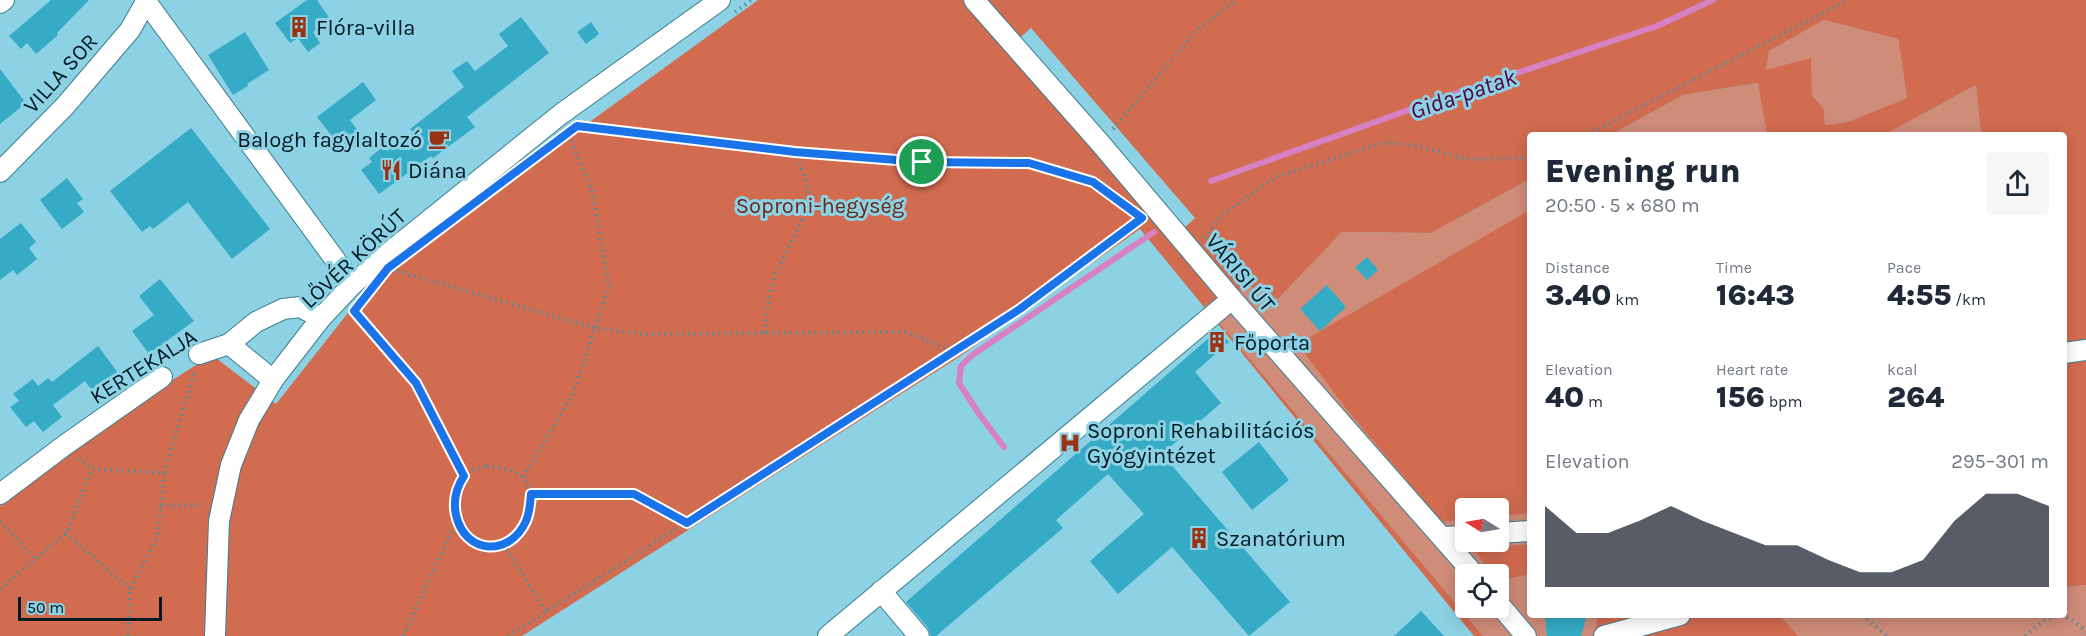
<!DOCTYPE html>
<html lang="en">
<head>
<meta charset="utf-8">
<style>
	body { margin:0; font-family:Karla,sans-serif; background:#f6f6f7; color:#1f2937; height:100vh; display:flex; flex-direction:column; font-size:22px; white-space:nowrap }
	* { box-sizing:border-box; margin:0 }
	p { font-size:20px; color:#747a83 }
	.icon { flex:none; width:33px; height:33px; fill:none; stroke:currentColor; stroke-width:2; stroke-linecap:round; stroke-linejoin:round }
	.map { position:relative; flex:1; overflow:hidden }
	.panel { position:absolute; left:1527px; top:132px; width:540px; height:486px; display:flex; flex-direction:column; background:#fff; border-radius:6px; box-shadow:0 3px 15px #0003 }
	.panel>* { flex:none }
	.needle { width:39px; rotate:281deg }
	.buttons { position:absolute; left:1455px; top:498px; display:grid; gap:12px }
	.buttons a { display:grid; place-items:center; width:54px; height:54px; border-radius:6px; background:#fff; box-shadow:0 3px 15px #0003; font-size:30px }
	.scale { position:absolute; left:18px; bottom:15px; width:144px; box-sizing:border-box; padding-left:6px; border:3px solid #001a21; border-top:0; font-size:16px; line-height:21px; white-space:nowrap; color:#001a21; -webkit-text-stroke:4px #8dd1e4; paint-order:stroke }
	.pin { position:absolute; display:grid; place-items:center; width:51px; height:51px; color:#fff; margin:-26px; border:3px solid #fff; border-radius:50%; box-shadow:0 2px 6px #0007 }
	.round { display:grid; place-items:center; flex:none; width:63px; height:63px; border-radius:6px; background:#f6f6f7 }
	.summary { display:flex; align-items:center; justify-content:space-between; height:102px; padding:0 18px }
	h1 { font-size:33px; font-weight:800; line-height:45px }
	.metrics { display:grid; grid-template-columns:repeat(3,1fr); gap:9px; height:102px; padding:6px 18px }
	.metrics div { display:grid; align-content:center }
	.metrics b { font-size:30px; font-weight:800 }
	.metrics small { font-size:16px; font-weight:400 }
	.metrics p { font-size:16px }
	.chart { height:168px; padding:12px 18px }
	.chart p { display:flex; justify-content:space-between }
	.chart svg { width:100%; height:108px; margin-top:6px; fill:#111827; opacity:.7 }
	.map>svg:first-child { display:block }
	.green { fill:#cf8c79; fill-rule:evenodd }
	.forest { fill:#d26c50; fill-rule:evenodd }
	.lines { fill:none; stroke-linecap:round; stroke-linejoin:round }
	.stream { stroke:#d780c2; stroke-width:6 }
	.building { fill:#35abc6 }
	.minor-casing { stroke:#3b7f90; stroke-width:22 }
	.path { stroke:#588c9a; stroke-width:4; stroke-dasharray:1.5 4.5; stroke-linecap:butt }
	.minor { stroke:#fff; stroke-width:20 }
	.route-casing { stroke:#fff; stroke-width:12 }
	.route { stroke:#1a73e8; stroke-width:8 }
	.labels { text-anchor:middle; stroke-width:6; stroke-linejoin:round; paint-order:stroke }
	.poi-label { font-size:22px; fill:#001a21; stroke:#8dd1e4; text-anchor:start }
	.street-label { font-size:22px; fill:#001a21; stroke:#8dd1e4 }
	.park-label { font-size:22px; fill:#6a2815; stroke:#8dd1e4 }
	.water-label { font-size:24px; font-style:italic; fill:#500043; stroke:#8dd1e4 }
</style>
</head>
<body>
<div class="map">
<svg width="2086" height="636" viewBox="0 0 2086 636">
	<rect width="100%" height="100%" fill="#8dd1e4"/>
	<!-- green -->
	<g class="green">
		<polygon points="1824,20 1898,39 1907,98 1847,122 1825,125 1824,109 1812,95 1765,71 1769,51"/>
		<polygon points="1759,83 1767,135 1611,135 1683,95"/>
		<polygon points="1976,85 1981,135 1884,135"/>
		<path d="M1530,179V544L1475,549L1491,574H1466V608H1498L1499,581L1530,574V615H1598L1593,636H1483L1205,307L1250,287L1278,299L1342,232L1431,233ZM1466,508H1498V542H1466Z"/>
		<polygon points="2086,585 2086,636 1799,636 1779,615 2064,615 2064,587"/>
	</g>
	<!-- forest -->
	<g class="forest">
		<path d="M758,0H2086V585L2064,587V135H1981L1976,85L1884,135H1767L1758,83L1683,95L1611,135H1530V179L1431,233L1342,232L1278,299L1250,287L1205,306L1483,636H1474L1140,229L959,357L522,636H0V506L147,396L212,355L276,404L355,304L388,268ZM1824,20L1898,39L1907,98L1847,122L1825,125L1824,109L1812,95L1811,58L1766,70L1769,51ZM1031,28L1195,218L1181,231L1016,41Z"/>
		<polygon points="1530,210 1530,513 1499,516 1498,508 1466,508 1465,519 1442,522 1347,410 1298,344"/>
		<polygon points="1530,544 1530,574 1499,581 1498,574 1491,574 1474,549"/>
		<polygon points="1598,615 1779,615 1799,636 1593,636"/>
	</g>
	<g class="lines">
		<!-- stream -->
		<g class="stream">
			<polyline points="1211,181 1442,98 1657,26 1713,0"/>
			<polyline points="1004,447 979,414 959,383 961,366 971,356 1154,232"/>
		</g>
	</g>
	<!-- building -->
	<g class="building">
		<polygon points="51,0 89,0 57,33 58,35 36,54 27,43 21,49 9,36"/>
		<polygon points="307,0 317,0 330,19 313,32 320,43 308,52 298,38 290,43 275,23"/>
		<polygon points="521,17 549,53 467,117 475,127 433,158 431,156 379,194 361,170 372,162 369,158 384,146 387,151 413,132 410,129 464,87 452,71 467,61 475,71 508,46 499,34"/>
		<polygon points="591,22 599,34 586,44 577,32"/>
		<polygon points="245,32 269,70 247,84 248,86 233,95 208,55"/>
		<polygon points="0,69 26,103 0,124"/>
		<polygon points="363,82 376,100 350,120 361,135 342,149 317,117"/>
		<polygon points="191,128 270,229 232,259 188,202 153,229 150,226 142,232 110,191"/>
		<polygon points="67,178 83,199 77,203 84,212 62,229 40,200"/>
		<polygon points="21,223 36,242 29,248 37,259 17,275 13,270 0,280 0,239"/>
		<polygon points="1367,257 1378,270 1367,280 1355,267"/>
		<polygon points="160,279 194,321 149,354 132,331 154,315 139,296"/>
		<polygon points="1327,285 1346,307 1320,331 1300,309"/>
		<polygon points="1218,330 1229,342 1195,372 1221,403 1162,454 1290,602 1249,636 1172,547 1118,594 1090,561 1144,514 1108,474 1056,520 1063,528 936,636 931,636 928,628 906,602"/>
		<polygon points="98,346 119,374 94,393 85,381 53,405 62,417 43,432 34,421 26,427 10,407 19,401 13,394 33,379 38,386 48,378 52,382"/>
		<polygon points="1259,442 1289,480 1252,510 1222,472"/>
		<polygon points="1421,611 1444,636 1394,636"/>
		<polygon points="1545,615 1587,615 1581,636 1547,636"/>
	</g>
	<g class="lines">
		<defs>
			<g id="minor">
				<polyline points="145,0 353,284"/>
				<polyline points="974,0 1101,144 1232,299 1474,574"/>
				<polyline points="0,3 4,0"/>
				<polyline points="0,172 65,106 130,30 147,0"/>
				<polyline points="229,344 273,380"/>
				<polyline points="2064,353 2086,350"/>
				<polyline points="199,354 229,344 256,322 283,309 300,307 321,318"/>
				<polyline points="0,494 65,445 162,377"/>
				<polyline points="1498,533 1530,531"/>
				<polyline points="1442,537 1466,536"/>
				<polyline points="881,591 919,636"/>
				<polyline points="1498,603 1526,636"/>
				<polyline points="215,636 219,521 231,465 249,420 273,380 321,318 353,284 392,250 561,114 720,0"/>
				<polyline points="828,636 1232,299"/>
				<polyline points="1604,636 1680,615"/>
			</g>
		</defs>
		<!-- minor casing -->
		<use href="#minor" class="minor-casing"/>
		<!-- path -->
		<g class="path">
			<polyline points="735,12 751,0"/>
			<polyline points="576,126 795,152 922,162 1029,163 1093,181 1128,208"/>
			<polyline points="1113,129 1196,31 1236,0"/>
			<path d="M1588,135C1674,88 1762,46 1848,0"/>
			<polyline points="1204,238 1223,214 1276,177 1385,142 1418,146 1466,159 1530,158"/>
			<polyline points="397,271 595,328 642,334 906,332 953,351"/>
			<polyline points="355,311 416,383 464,476"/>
			<polyline points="764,333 769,298 774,278 811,201 805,177 795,152"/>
			<polyline points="79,458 92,469"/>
			<path d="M487,466C497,467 514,469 522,477C534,487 532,511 524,524C483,589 430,504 466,474C472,469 480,468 487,466Z"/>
			<polyline points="523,477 573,394 609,286 592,192 568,132"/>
			<polyline points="531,494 634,494 687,523"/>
			<polyline points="161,506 203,505"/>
			<polyline points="0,521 35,559"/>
			<polyline points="66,533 130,589"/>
			<polyline points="503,544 547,612"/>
			<polyline points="0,589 66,533 92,469 164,473 195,370"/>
			<polyline points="1862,615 1887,636"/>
			<polyline points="128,636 130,589 158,535 164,473"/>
			<polyline points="403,636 457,521"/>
			<polyline points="508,636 1020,309 1140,220"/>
			<path d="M2025,636C2049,615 2061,606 2086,632"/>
		</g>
		<!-- minor -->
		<use href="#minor" class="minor"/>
	</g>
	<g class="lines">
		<defs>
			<path id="route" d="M577,126L795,152L922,162L1029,163L1093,182L1142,218L1020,309L687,523L634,494H531C530,503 530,512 526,521C510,557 465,555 456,515C453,501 456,488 464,476L416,383L354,311L388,268Z"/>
		</defs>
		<!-- route casing -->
		<use href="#route" class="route-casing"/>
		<!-- route -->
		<use href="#route" class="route"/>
	</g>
	<!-- icons -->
	<defs>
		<symbol id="building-bare" viewBox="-9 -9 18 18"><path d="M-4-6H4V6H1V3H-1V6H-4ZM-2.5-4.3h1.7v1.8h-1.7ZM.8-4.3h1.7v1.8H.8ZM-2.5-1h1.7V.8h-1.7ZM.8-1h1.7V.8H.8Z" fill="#9a3313" stroke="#8dd1e4" stroke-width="2.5" paint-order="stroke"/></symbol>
		<symbol id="cafe-bare" viewBox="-9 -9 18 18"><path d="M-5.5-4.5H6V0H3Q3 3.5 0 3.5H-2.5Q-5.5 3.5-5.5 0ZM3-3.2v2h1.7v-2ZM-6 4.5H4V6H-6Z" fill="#9a3313" stroke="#8dd1e4" stroke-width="2.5" paint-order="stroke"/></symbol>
		<symbol id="restaurant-bare" viewBox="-9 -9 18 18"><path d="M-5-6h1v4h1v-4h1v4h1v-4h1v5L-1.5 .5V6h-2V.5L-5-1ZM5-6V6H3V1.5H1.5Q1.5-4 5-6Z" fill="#9a3313" stroke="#8dd1e4" stroke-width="2.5" paint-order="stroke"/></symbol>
		<symbol id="hospital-bare" viewBox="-9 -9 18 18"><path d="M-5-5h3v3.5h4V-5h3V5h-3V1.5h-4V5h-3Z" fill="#9a3313" stroke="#8dd1e4" stroke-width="2.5" paint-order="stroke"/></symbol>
	</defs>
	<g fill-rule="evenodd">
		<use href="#building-bare" x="284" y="12" width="30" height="30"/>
		<use href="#cafe-bare" x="424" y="124" width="30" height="30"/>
		<use href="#restaurant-bare" x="376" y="155" width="30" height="30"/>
		<use href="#building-bare" x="1202" y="327" width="30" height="30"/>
		<use href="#hospital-bare" x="1055" y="428" width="30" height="30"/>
		<use href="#building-bare" x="1184" y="523" width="30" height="30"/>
	</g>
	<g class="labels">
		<!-- poi labels -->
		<g class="poi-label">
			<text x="316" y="35">Flóra-villa</text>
			<text x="422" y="147" text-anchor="end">Balogh fagylaltozó</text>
			<text x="408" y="178">Diána</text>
			<text x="1234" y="350">Főporta</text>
			<text x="1087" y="438">Soproni Rehabilitációs<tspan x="1087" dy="25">Gyógyintézet</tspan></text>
			<text x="1216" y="546">Szanatórium</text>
		</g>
		<!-- street labels -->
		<g class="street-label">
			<text transform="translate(60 73) rotate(-48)" y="8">VILLA SOR</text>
			<text transform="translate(353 258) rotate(-43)" y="8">LŐVÉR KÖRÚT</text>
			<text transform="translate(1241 272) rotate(50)" y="8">VÁRISI ÚT</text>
			<text transform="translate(143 366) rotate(-32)" y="8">KERTEKALJA</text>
		</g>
		<!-- park labels -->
		<g class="park-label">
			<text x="820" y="213">Soproni-hegység</text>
		</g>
		<!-- water labels -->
		<g class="water-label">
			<text transform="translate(1463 94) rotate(-19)" y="8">Gida-patak</text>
		</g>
	</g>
</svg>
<div class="buttons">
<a><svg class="needle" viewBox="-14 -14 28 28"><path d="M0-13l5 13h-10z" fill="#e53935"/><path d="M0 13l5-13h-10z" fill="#747a83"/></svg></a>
<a><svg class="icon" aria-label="locate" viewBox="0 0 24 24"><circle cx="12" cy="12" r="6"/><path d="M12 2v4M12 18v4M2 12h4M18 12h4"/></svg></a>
</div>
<div class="scale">50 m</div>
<div class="pin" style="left:922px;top:162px;background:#1e9e55"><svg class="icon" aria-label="arrive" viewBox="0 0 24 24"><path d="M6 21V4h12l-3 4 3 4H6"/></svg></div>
<section class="panel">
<div class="summary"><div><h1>Evening run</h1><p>20:50 · 5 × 680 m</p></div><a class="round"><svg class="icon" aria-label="share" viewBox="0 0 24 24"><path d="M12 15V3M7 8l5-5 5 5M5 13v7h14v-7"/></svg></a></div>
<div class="metrics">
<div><p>Distance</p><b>3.40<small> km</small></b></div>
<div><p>Time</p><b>16:43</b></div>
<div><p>Pace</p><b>4:55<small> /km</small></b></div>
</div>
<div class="metrics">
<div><p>Elevation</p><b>40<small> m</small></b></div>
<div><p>Heart rate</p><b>156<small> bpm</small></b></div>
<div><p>kcal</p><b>264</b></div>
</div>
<div class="chart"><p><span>Elevation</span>295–301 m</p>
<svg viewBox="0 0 160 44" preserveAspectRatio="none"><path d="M0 44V11L10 22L20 22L30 17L40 11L50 17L60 22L70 27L80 27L90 33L100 38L110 38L120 33L130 17L140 6L150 6L160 11V44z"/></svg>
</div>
</section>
</div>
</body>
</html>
